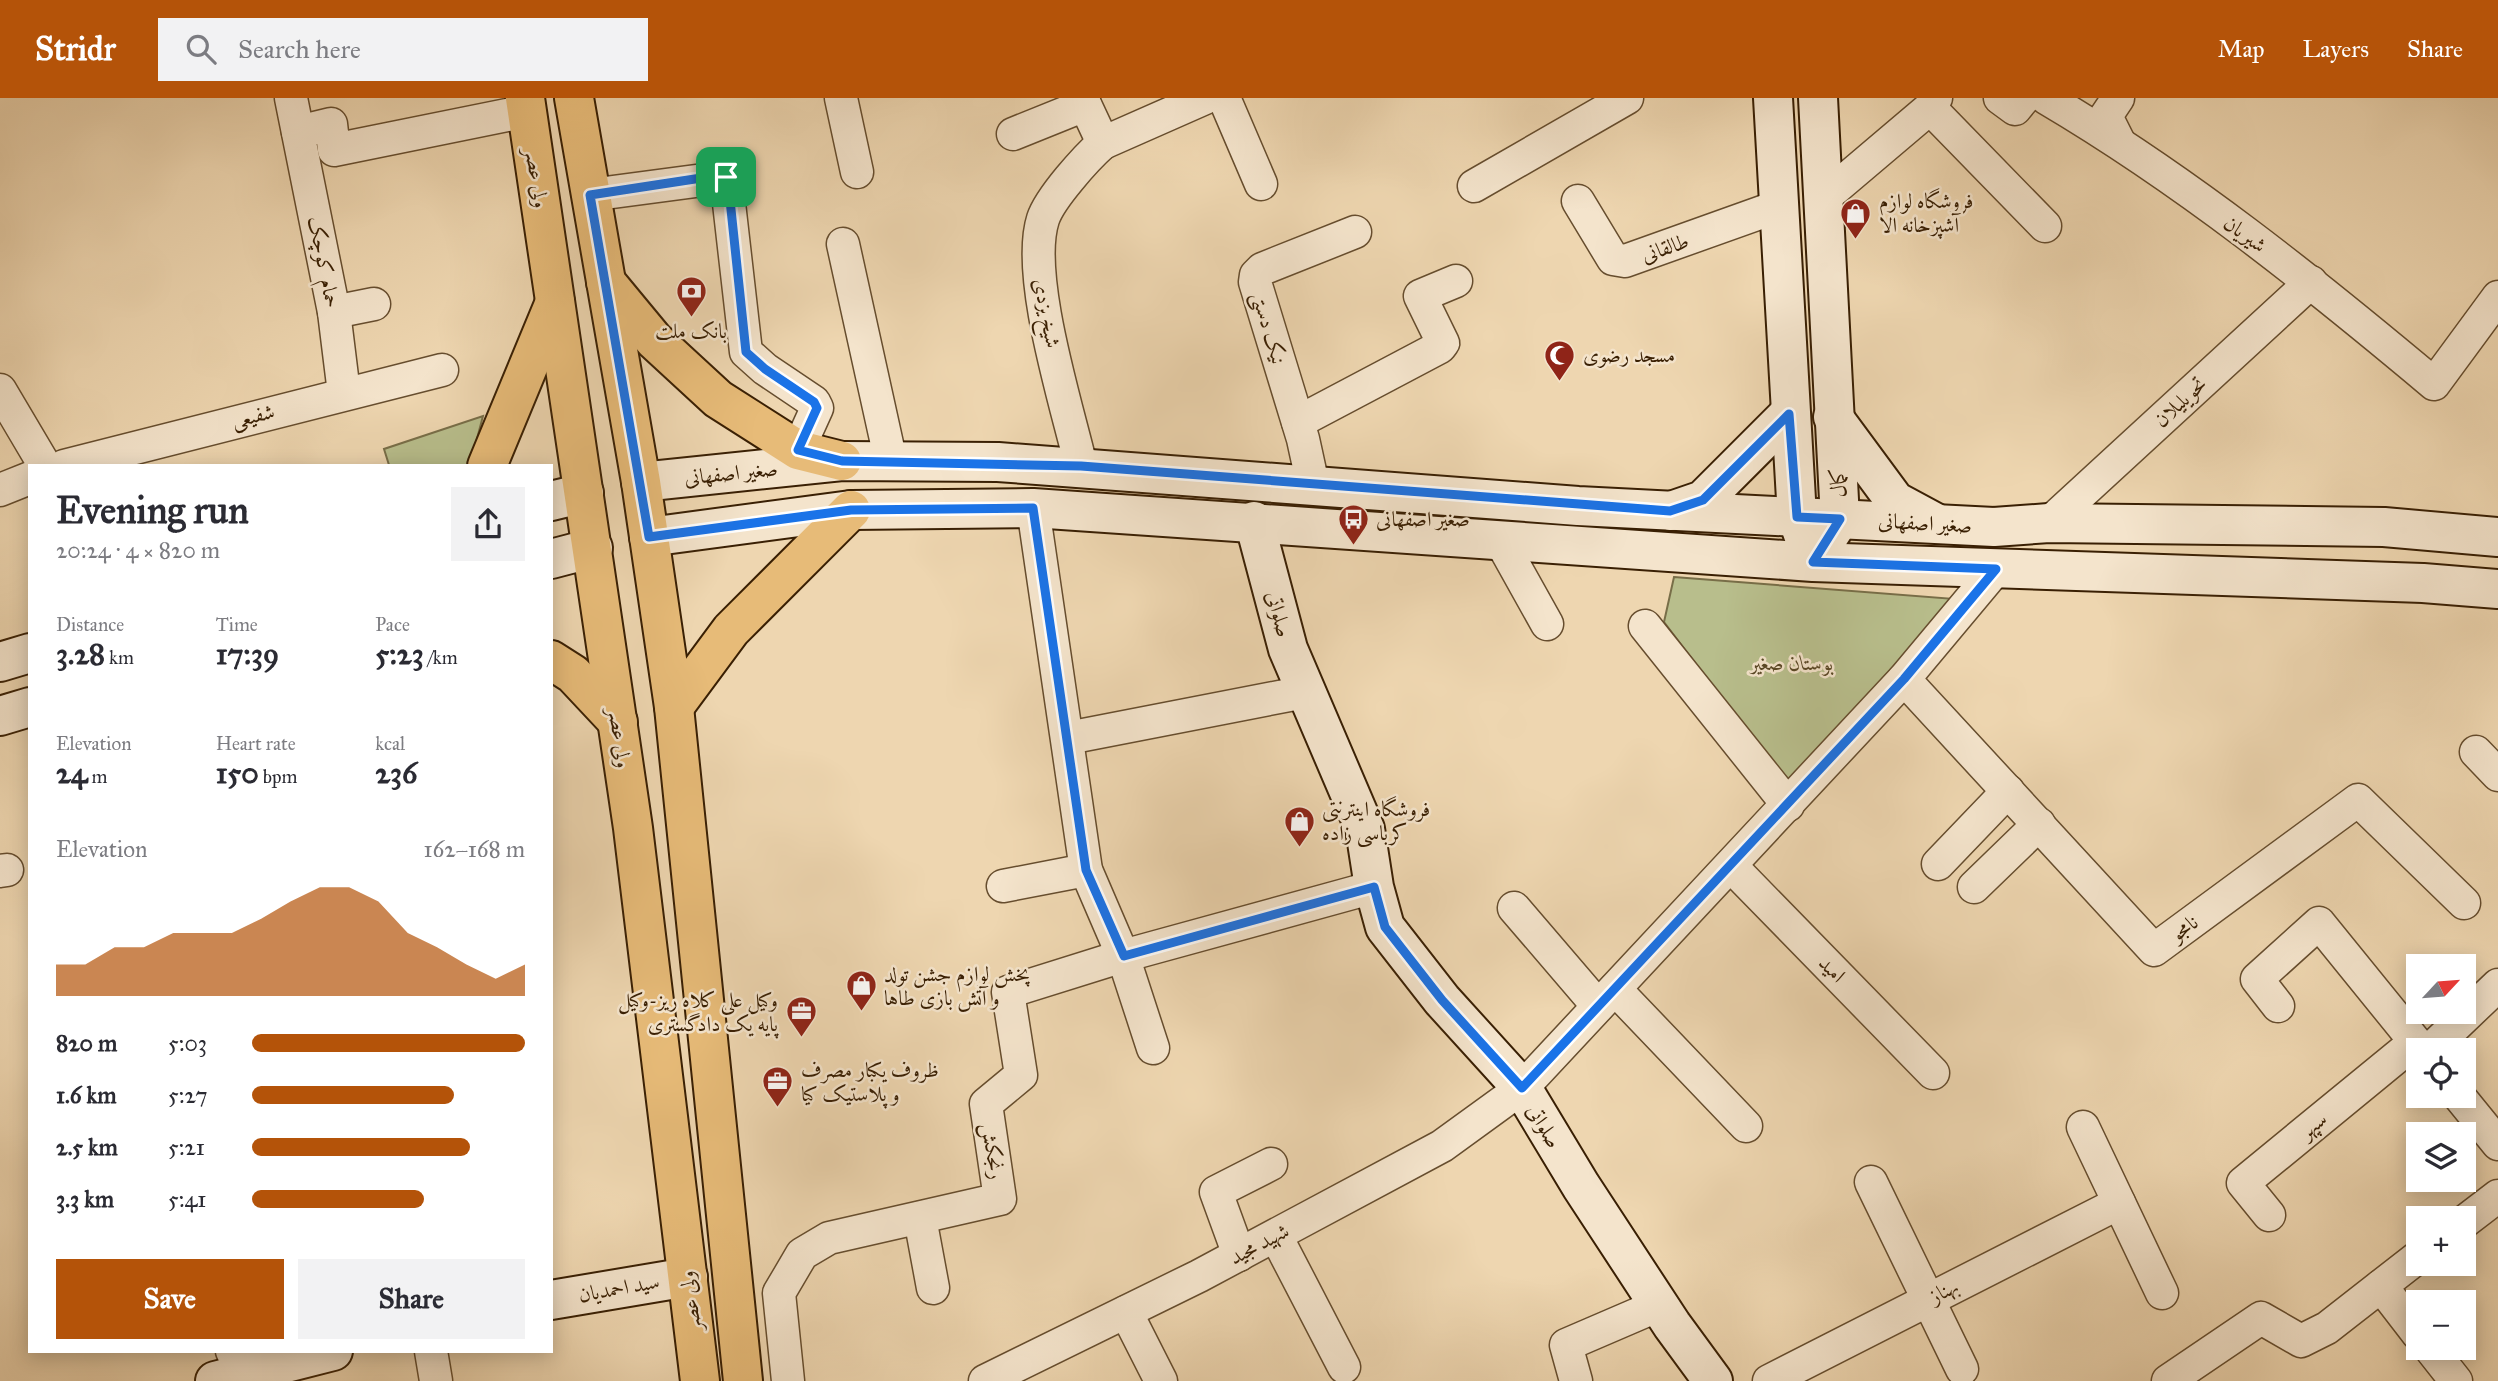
<!DOCTYPE html>
<html lang="en">
<head>
<meta charset="utf-8">
<style>
	body { margin:0; font-family:"IM FELL Great Primer",Amiri,serif; background:#f2f2f3; color:#2b2b33; height:100vh; display:flex; flex-direction:column; font-size:26px; white-space:nowrap }
	* { box-sizing:border-box; margin:0 }
	p { font-size:23px; color:#7c7c81 }
	.icon { flex:none; width:38px; height:38px; fill:none; stroke:currentColor; stroke-width:2; stroke-linecap:round; stroke-linejoin:round }
	.map { position:relative; flex:1; overflow:hidden }
	.details { position:absolute; left:28px; top:366px; width:525px; height:889px; display:flex; flex-direction:column; background:#fff; border-radius:0px; box-shadow:0 4px 18px #0003 }
	.details>* { flex:none }
	.needle { width:46px; rotate:64deg }
	.fabs { position:absolute; left:2406px; top:856px; display:grid; gap:14px }
	.fabs a { display:grid; place-items:center; width:70px; height:70px; border-radius:0px; background:#fff; box-shadow:0 4px 18px #0003; font-size:35px }
	.pin { position:absolute; display:grid; place-items:center; width:60px; height:60px; color:#fff; margin:-30px; border-radius:14px; box-shadow:0 4px 10px #0006 }
	.round { display:grid; place-items:center; flex:none; width:74px; height:74px; border-radius:0px; background:#f2f2f3 }
	.summary { display:flex; align-items:center; justify-content:space-between; height:119px; padding:0 28px }
	h1 { font-size:38px; font-weight:700; line-height:52px }
	.metrics { display:grid; grid-template-columns:repeat(3,1fr); gap:10px; height:119px; padding:7px 28px }
	.metrics div { display:grid; align-content:center }
	.metrics b { font-size:30px; font-weight:700 }
	.metrics small { font-size:19px; font-weight:400 }
	.metrics p { font-size:19px }
	.chart { height:196px; padding:14px 28px }
	.chart p { display:flex; justify-content:space-between }
	.chart svg { width:100%; height:126px; margin-top:7px; fill:#b45309; opacity:.7 }
	.cta { display:flex; gap:14px; margin-top:auto; padding:14px 28px }
	.cta a { flex:1; height:80px; border-radius:0px; background:#b45309; color:#fff; font-size:28px; font-weight:700; line-height:80px; text-align:center }
	.cta a+a { background:#f2f2f3; color:#2b2b33 }
	ul { padding:0 28px; list-style:none; font-size:23px }
	li { display:grid; grid-template-columns:112px 84px 1fr; align-items:center; height:52px }
	li i { height:18px; border-radius:9px; background:#b45309 }
	header { display:flex; align-items:center; gap:42px; box-sizing:border-box; height:98px; padding:0 35px; background:#b45309; color:#fff }
	header strong { font-size:33px }
	nav { display:flex; gap:38px; margin-inline-start:auto; font-size:24px }
	.search { width:490px; height:63px; background:#f2f2f3; display:flex; align-items:center; gap:18px; box-sizing:border-box; padding:0 24px; border-radius:0px; color:#7c7c81; font-size:26px }
	.map>svg:first-child { display:block }
	.green { fill:#b8be8c; stroke:#786e48; stroke-width:2 }
	.lines { fill:none; stroke-linecap:round; stroke-linejoin:round }
	.street-casing { stroke:#664d2e; stroke-width:35 }
	.secondary-casing { stroke:#391f03; stroke-width:42 }
	.primary-casing { stroke:#391f03; stroke-width:42 }
	.street { stroke:#f4e4cc; stroke-width:32 }
	.secondary { stroke:#f4e4cc; stroke-width:38 }
	.primary { stroke:#e7bb78; stroke-width:38 }
	.route-casing { stroke:#fff; stroke-width:14 }
	.route { stroke:#1a73e8; stroke-width:9 }
	.labels { text-anchor:middle; stroke-width:5; stroke-linejoin:round; paint-order:stroke }
	.street-label { font-size:21px; fill:#391f03; stroke:#f4e4cc }
	.poi-label { font-size:21px; fill:#391f03; stroke:#f4e4cc; text-anchor:start }
	.park-label { font-size:21px; font-style:italic; fill:#594725; stroke:#f4e4cc }
</style>
</head>
<body>
<header>
<strong>Stridr</strong>
<div class="search"><svg class="icon" aria-label="search" viewBox="0 0 24 24"><circle cx="10" cy="10" r="6"/><path d="M15 15l6 6"/></svg>Search here</div>
<nav><a>Map</a><a>Layers</a><a>Share</a></nav>
</header>
<div class="map">
<svg width="2498" height="1283" viewBox="0 0 2498 1283">
	<rect width="100%" height="100%" fill="#eed6b0"/>
	<filter id="stains"><feTurbulence type="fractalNoise" baseFrequency=".00286" numOctaves="4"/><feColorMatrix values="0 0 0 0 .2 0 0 0 0 .09 0 0 0 0 .02 0 0 0 .5 -.17"/></filter>
	<radialGradient id="worn" r=".72"><stop offset=".6" stop-color="#630" stop-opacity="0"/><stop offset="1" stop-color="#630" stop-opacity=".3"/></radialGradient>
	<!-- green -->
	<g class="green">
		<polygon points="483,318 470,367 389,367 384,351"/>
		<polygon points="1674,479 1955,501 1787,686 1664,524"/>
	</g>
	<g class="lines">
		<defs>
			<g id="street">
				<polyline points="291,0 334,214 344,295"/>
				<polyline points="841,0 857,74"/>
				<polyline points="1220,0 1225,2 1261,86"/>
				<polyline points="2000,0 2015,11 2024,0"/>
				<path d="M2046,0C2185,82 2311,183 2434,286L2498,199"/>
				<polyline points="1930,10 2045,128"/>
				<polyline points="298,34 331,26 334,52 527,13"/>
				<polyline points="1013,36 1085,7"/>
				<polyline points="2118,42 2106,18 2118,0"/>
				<polyline points="1103,45 1205,0"/>
				<polyline points="1474,88 1627,0"/>
				<polyline points="590,97 726,79 746,254 765,271 814,304 817,310 798,352"/>
				<polyline points="1825,99 1930,10 1936,0"/>
				<polyline points="1578,103 1613,161 1625,163 1779,108"/>
				<polyline points="843,146 891,364"/>
				<polyline points="334,214 374,206"/>
				<polyline points="0,292 45,368"/>
				<polyline points="1298,324 1440,249 1443,245 1420,198 1456,183"/>
				<polyline points="64,368 442,272"/>
				<path d="M1081,368C1067,308 1025,177 1043,121C1050,100 1086,60 1103,45L1082,0"/>
				<polyline points="1313,387 1303,341 1255,184 1256,177 1262,171 1355,134"/>
				<polyline points="0,392 30,380"/>
				<polyline points="1033,410 1086,772 1123,858 1153,950"/>
				<polyline points="2049,425 2311,184"/>
				<polyline points="1499,440 1547,526"/>
				<polyline points="1645,528 1788,707"/>
				<polyline points="1904,581 2154,852 2358,702 2464,805"/>
				<polyline points="1068,640 1305,594"/>
				<polyline points="2476,654 2498,677"/>
				<polyline points="1938,766 2008,693"/>
				<polyline points="1731,768 1933,975"/>
				<polyline points="0,773 7,772"/>
				<polyline points="1003,788 1086,772"/>
				<polyline points="1974,789 2039,726"/>
				<polyline points="1514,810 1598,908"/>
				<polyline points="1615,891 1746,1028"/>
				<polyline points="2278,908 2257,881 2319,825 2422,952"/>
				<polyline points="2430,952 2498,887"/>
				<polyline points="2459,998 2498,1046"/>
				<polyline points="2083,1029 2162,1195"/>
				<polyline points="1871,1084 1962,1271"/>
				<polyline points="2269,1117 2243,1085 2415,944"/>
				<polyline points="920,1120 933,1190"/>
				<polyline points="2464,1124 2498,1098"/>
				<polyline points="1276,1138 1344,1269"/>
				<polyline points="1239,1157 1216,1094 1271,1066"/>
				<polyline points="2381,1188 2418,1236"/>
				<polyline points="1126,1214 1161,1283"/>
				<polyline points="2430,1250 2456,1283"/>
				<polyline points="232,1253 245,1283"/>
				<polyline points="431,1253 436,1283"/>
				<polyline points="788,1283 779,1195 802,1156 829,1140 1000,1101 986,1006 1021,977 1008,894 1123,858 1374,789"/>
				<polyline points="985,1283 1199,1178 1442,1048 1522,990 1904,581 1996,471"/>
				<polyline points="1576,1283 1566,1247 1659,1207"/>
				<polyline points="1769,1283 2119,1105"/>
				<polyline points="2168,1283 2261,1220 2301,1243 2327,1230 2418,1159"/>
			</g>
			<g id="secondary">
				<polyline points="1773,0 1797,419 1805,442"/>
				<polyline points="1818,0 1840,421 1827,441"/>
				<polyline points="1833,319 1895,403 1934,424"/>
				<polyline points="641,384 842,363 998,364 1578,408 1994,429 2049,425 2384,429 2498,439"/>
				<polyline points="551,403 584,395"/>
				<polyline points="1671,413 1703,402 1789,316"/>
				<polyline points="1254,423 1288,551 1365,731 1374,789 1385,829 1442,902 1522,990 1581,1088 1672,1227 1713,1283"/>
				<polyline points="649,439 851,412 1033,410 1813,464 2423,485 2498,491"/>
				<polyline points="551,461 593,450"/>
				<polyline points="0,564 30,555"/>
				<polyline points="0,618 30,609"/>
				<polyline points="551,1202 688,1179"/>
				<polyline points="215,1283 333,1253"/>
			</g>
			<g id="primary">
				<polyline points="525,0 633,730 700,1283"/>
				<polyline points="574,0 641,384 674,609 743,1283"/>
				<polyline points="606,184 654,242 718,301 798,352 842,363"/>
				<polyline points="487,368 555,204"/>
				<polyline points="551,562 573,576 618,624"/>
				<polyline points="674,609 731,532 851,412"/>
			</g>
		</defs>
		<!-- street casing -->
		<use href="#street" class="street-casing"/>
		<!-- secondary casing -->
		<use href="#secondary" class="secondary-casing"/>
		<!-- primary casing -->
		<use href="#primary" class="primary-casing"/>
		<!-- street -->
		<use href="#street" class="street"/>
		<!-- secondary -->
		<use href="#secondary" class="secondary"/>
		<!-- primary -->
		<use href="#primary" class="primary"/>
	</g>
	<g class="lines">
		<defs>
			<polygon id="route" points="721,77 728,83 746,254 765,271 814,304 817,310 798,352 842,363 1081,368 1670,413 1703,402 1789,316 1797,419 1840,421 1813,464 1996,471 1904,581 1522,990 1442,902 1385,829 1374,789 1124,858 1086,772 1033,410 851,412 649,439 590,97"/>
		</defs>
		<!-- route casing -->
		<use href="#route" class="route-casing"/>
		<!-- route -->
		<use href="#route" class="route"/>
	</g>
	<!-- icons -->
	<defs>
		<symbol id="shop-pin" viewBox="-11 -11 22 30"><path d="M0 17L-7.5 6A9.5 9.5 0 1 1 7.5 6Z" fill="#8f2418" stroke="#f4e4cc"/><path d="M-5-2.5h2.3a2.7 3.5 0 0 1 5.4 0H5L5.5 6h-11ZM-1.5-2.5h3a1.5 2.3 0 0 0-3 0Z" fill="#fff"/></symbol>
		<symbol id="bank-pin" viewBox="-11 -11 22 30"><path d="M0 17L-7.5 6A9.5 9.5 0 1 1 7.5 6Z" fill="#8f2418" stroke="#f4e4cc"/><path d="M-6-4H6V4H-6ZM0-2.3a2.3 2.3 0 1 0 0 4.6a2.3 2.3 0 1 0 0-4.6Z" fill="#fff"/></symbol>
		<symbol id="mosque-pin" viewBox="-11 -11 22 30"><path d="M0 17L-7.5 6A9.5 9.5 0 1 1 7.5 6Z" fill="#8f2418" stroke="#f4e4cc"/><path d="M3.5-4.9A6 6 0 1 0 3.5 4.9A5 5 0 1 1 3.5-4.9Z" fill="#fff"/></symbol>
		<symbol id="bus-pin" viewBox="-11 -11 22 30"><path d="M0 17L-7.5 6A9.5 9.5 0 1 1 7.5 6Z" fill="#8f2418" stroke="#f4e4cc"/><path d="M-5-6H5V4H4V6H2V4H-2V6H-4V4H-5ZM-3.5-4V0h7V-4ZM-3.5 1.2v1.5H-2V1.2ZM2 1.2v1.5H3.5V1.2Z" fill="#fff"/></symbol>
		<symbol id="office-pin" viewBox="-11 -11 22 30"><path d="M0 17L-7.5 6A9.5 9.5 0 1 1 7.5 6Z" fill="#8f2418" stroke="#f4e4cc"/><path d="M-6-3h4V-5.5h4V-3h4V5H-6ZM-1-4.5V-3h2v-1.5ZM-6 0V1H6V0Z" fill="#fff"/></symbol>
	</defs>
	<g fill-rule="evenodd">
		<use href="#shop-pin" x="1838" y="98" width="35" height="47"/>
		<use href="#bank-pin" x="674" y="176" width="35" height="47"/>
		<use href="#mosque-pin" x="1542" y="240" width="35" height="47"/>
		<use href="#bus-pin" x="1336" y="404" width="35" height="47"/>
		<use href="#shop-pin" x="1282" y="706" width="35" height="47"/>
		<use href="#shop-pin" x="844" y="870" width="35" height="47"/>
		<use href="#office-pin" x="784" y="896" width="35" height="47"/>
		<use href="#office-pin" x="760" y="966" width="35" height="47"/>
	</g>
	<g class="labels">
		<!-- street labels -->
		<g class="street-label">
			<text transform="translate(537 80) rotate(81)" y="7">ولی عصر</text>
			<text transform="translate(2245 136) rotate(36)" y="7">شیریان</text>
			<text transform="translate(1665 150) rotate(-19)" y="7">طالقانی</text>
			<text transform="translate(324 164) rotate(79)" y="7">حمام کوچک</text>
			<text transform="translate(1047 215) rotate(79)" y="7">شیخ یزدی</text>
			<text transform="translate(1269 230) rotate(73)" y="7">نیک دستی</text>
			<text transform="translate(2180 304) rotate(-43)" y="7">تحویلیلان</text>
			<text transform="translate(253 318) rotate(-14)" y="7">شفیعی</text>
			<text transform="translate(731 375) rotate(-6)" y="7">صغیر اصفهانی</text>
			<text transform="translate(1838 385) rotate(-94)" y="7">کمال</text>
			<text transform="translate(1925 425) rotate(3)" y="7">صغیر اصفهانی</text>
			<text transform="translate(1279 516) rotate(75)" y="7">صلواتی</text>
			<text transform="translate(620 640) rotate(82)" y="7">ولی عصر</text>
			<text transform="translate(2184 830) rotate(-36)" y="7">نامجو</text>
			<text transform="translate(1832 871) rotate(46)" y="7">امید</text>
			<text transform="translate(2313 1027) rotate(-39)" y="7">سپهر</text>
			<text transform="translate(1544 1028) rotate(59)" y="7">صلواتی</text>
			<text transform="translate(993 1053) rotate(81)" y="7">رنجکش</text>
			<text transform="translate(1259 1146) rotate(-28)" y="7">شهید مجید</text>
			<text transform="translate(619 1190) rotate(-10)" y="7">سید احمدیان</text>
			<text transform="translate(1944 1193) rotate(-27)" y="7">بهناز</text>
			<text transform="translate(690 1203) rotate(-97)" y="7">ولی عصر</text>
		</g>
		<!-- poi labels -->
		<g class="poi-label">
			<text x="1879" y="110">فروشگاه لوازم<tspan x="1879" dy="24">آشپزخانه الا</tspan></text>
			<text x="691" y="240" text-anchor="middle">بانک ملت</text>
			<text x="1583" y="264">مسجد رضوی</text>
			<text x="1376" y="428">صغیر اصفهانی</text>
			<text x="1322" y="718">فروشگاه اینترنتی<tspan x="1322" dy="24">کرباسی زاده</tspan></text>
			<text x="884" y="883">پخش لوازم جشن تولد<tspan x="884" dy="24">و آتش بازی طاها</tspan></text>
			<text x="778" y="909" text-anchor="end">وکیل علی کلاه ریز-وکیل<tspan x="778" dy="24">پایه یک دادگستری</tspan></text>
			<text x="801" y="979">ظروف یکبار مصرف<tspan x="801" dy="24">و پلاستیک کیا</tspan></text>
		</g>
		<!-- park labels -->
		<g class="park-label">
			<text x="1792" y="572">بوستان صغیر</text>
		</g>
	</g>
	<rect width="100%" height="100%" filter="url(#stains)"/>
	<rect width="100%" height="100%" fill="url(#worn)"/>
</svg>
<div class="fabs">
<a><svg class="needle" viewBox="-14 -14 28 28"><path d="M0-13l5 13h-10z" fill="#e53935"/><path d="M0 13l5-13h-10z" fill="#7c7c81"/></svg></a>
<a><svg class="icon" aria-label="locate" viewBox="0 0 24 24"><circle cx="12" cy="12" r="6"/><path d="M12 2v4M12 18v4M2 12h4M18 12h4"/></svg></a>
<a><svg class="icon" aria-label="layers" viewBox="0 0 24 24"><path d="M12 4l9 5-9 5-9-5zM3 14l9 5 9-5"/></svg></a>
<a>+</a>
<a>−</a>
</div>
<div class="pin" style="left:726px;top:79px;background:#1e9e55"><svg class="icon" aria-label="arrive" viewBox="0 0 24 24"><path d="M6 21V4h12l-3 4 3 4H6"/></svg></div>
<section class="details">
<div class="summary"><div><h1>Evening run</h1><p>20:24 · 4 × 820 m</p></div><a class="round"><svg class="icon" aria-label="share" viewBox="0 0 24 24"><path d="M12 15V3M7 8l5-5 5 5M5 13v7h14v-7"/></svg></a></div>
<div class="metrics">
<div><p>Distance</p><b>3.28<small> km</small></b></div>
<div><p>Time</p><b>17:39</b></div>
<div><p>Pace</p><b>5:23<small> /km</small></b></div>
</div>
<div class="metrics">
<div><p>Elevation</p><b>24<small> m</small></b></div>
<div><p>Heart rate</p><b>150<small> bpm</small></b></div>
<div><p>kcal</p><b>236</b></div>
</div>
<div class="chart"><p><span>Elevation</span>162–168 m</p>
<svg viewBox="0 0 160 44" preserveAspectRatio="none"><path d="M0 44V33L10 33L20 27L30 27L40 22L50 22L60 22L70 17L80 11L90 6L100 6L110 11L120 22L130 27L140 33L150 38L160 33V44z"/></svg>
</div>
<ul>
<li><b>820 m</b>5:03<i style="width:100%"></i></li>
<li><b>1.6 km</b>5:27<i style="width:74%"></i></li>
<li><b>2.5 km</b>5:21<i style="width:80%"></i></li>
<li><b>3.3 km</b>5:41<i style="width:63%"></i></li>
</ul>
<div class="cta"><a>Save</a><a>Share</a></div>
</section>
</div>
</body>
</html>
